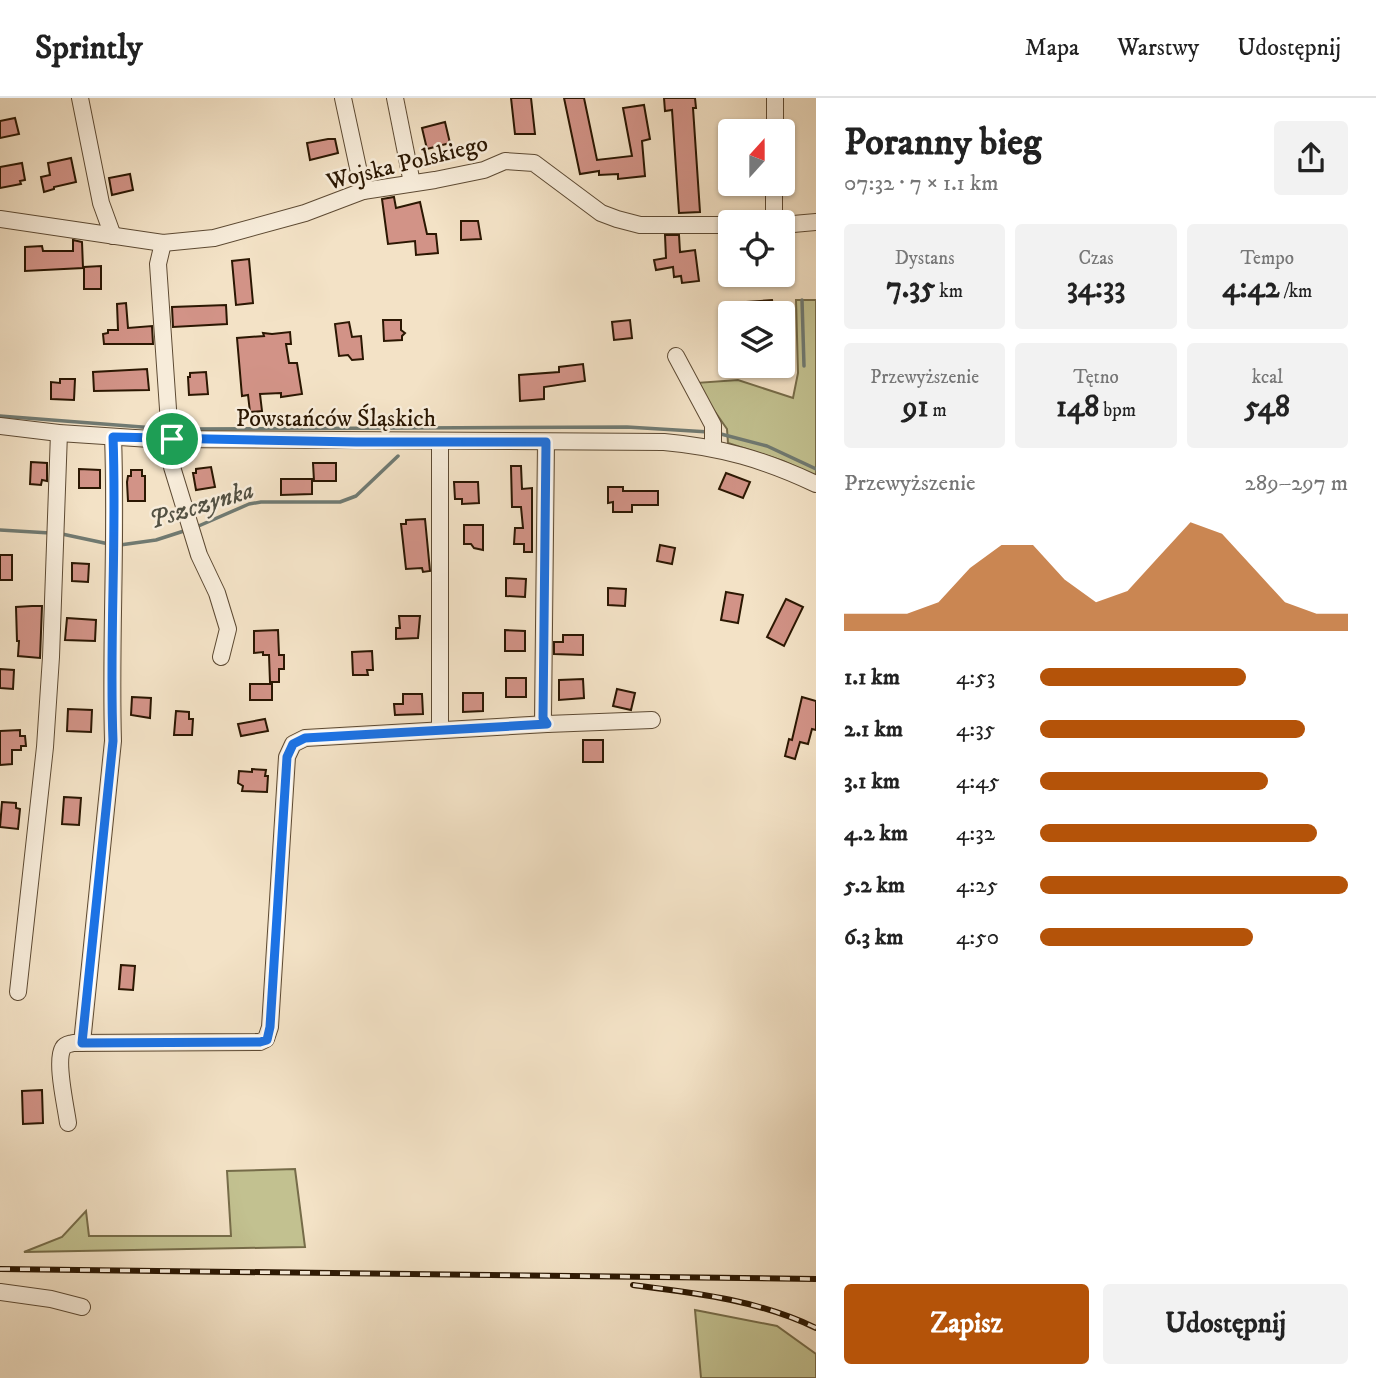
<!DOCTYPE html>
<html lang="pl">
<head>
<meta charset="utf-8">
<style>
	body { margin:0; font-family:"IM FELL DW Pica",serif; background:#f2f2f2; color:#222; height:100vh; display:flex; flex-direction:column; font-size:26px; white-space:nowrap }
	* { box-sizing:border-box; margin:0 }
	p { font-size:23px; color:#767676 }
	.icon { flex:none; width:38px; height:38px; fill:none; stroke:currentColor; stroke-width:2; stroke-linecap:round; stroke-linejoin:round }
	.map { position:relative; flex:1; overflow:hidden }
	.panel { display:flex; flex-direction:column; background:#fff; width:560px }
	.panel>* { flex:none }
	.needle { width:46px; rotate:21deg }
	.tools { position:absolute; left:718px; top:21px; display:grid; gap:14px }
	.tools a { display:grid; place-items:center; width:77px; height:77px; border-radius:7px; background:#fff; box-shadow:0 2px 5px #0004; font-size:35px }
	.pin { position:absolute; display:grid; place-items:center; width:60px; height:60px; color:#fff; margin:-30px; border:4px solid #fff; border-radius:50%; box-shadow:0 2px 7px #0007 }
	.round { display:grid; place-items:center; flex:none; width:74px; height:74px; border-radius:7px; background:#f2f2f2 }
	.summary { display:flex; align-items:center; justify-content:space-between; height:119px; padding:0 28px }
	h1 { font-size:38px; font-weight:700; line-height:52px }
	.stats { display:grid; grid-template-columns:repeat(3,1fr); gap:10px; height:119px; padding:7px 28px }
	.stats div { display:grid; align-content:center; border-radius:7px; background:#f2f2f2; text-align:center }
	.stats b { font-size:30px; font-weight:700 }
	.stats small { font-size:19px; font-weight:400 }
	.stats p { font-size:19px }
	.chart { height:196px; padding:14px 28px }
	.chart p { display:flex; justify-content:space-between }
	.chart svg { width:100%; height:126px; margin-top:7px; fill:#b45309; opacity:.7 }
	.cta { display:flex; gap:14px; margin-top:auto; padding:14px 28px }
	.cta a { flex:1; height:80px; border-radius:7px; background:#b45309; color:#fff; font-size:28px; font-weight:700; line-height:80px; text-align:center }
	.cta a+a { background:#f2f2f2; color:#222 }
	ul { padding:0 28px; list-style:none; font-size:23px }
	li { display:grid; grid-template-columns:112px 84px 1fr; align-items:center; height:52px }
	li i { height:18px; border-radius:9px; background:#b45309 }
	header { display:flex; align-items:center; gap:42px; box-sizing:border-box; height:98px; padding:0 35px; background:#fff; border-bottom:2px solid #e0e0e0 }
	header strong { font-size:33px }
	nav { display:flex; gap:38px; margin-inline-start:auto; font-size:24px }
	main { display:flex; flex:1; min-height:0 }
	.map>svg:first-child { display:block }
	.green { fill:#c2c190; stroke:#766c49; stroke-width:2 }
	.lines { fill:none; stroke-linecap:round; stroke-linejoin:round }
	.stream { stroke:#707a72; stroke-width:3.5 }
	.building { fill:#d29387; stroke:#2b1702; stroke-width:2 }
	.minor-casing { stroke:#5d4a33; stroke-width:18 }
	.minor { stroke:#f7ecda; stroke-width:16 }
	.rail-casing { stroke:#2b1702; stroke-width:6 }
	.rail { stroke:#f7ecda; stroke-width:3.5; stroke-dasharray:10; stroke-linecap:butt }
	.route-casing { stroke:#fff; stroke-width:14 }
	.route { stroke:#1a73e8; stroke-width:9 }
	.labels { text-anchor:middle; stroke-width:5; stroke-linejoin:round; paint-order:stroke }
	.street-label { font-size:24px; fill:#2b1702; stroke:#f7ecda }
	.water-label { font-size:26px; font-style:italic; fill:#535143; stroke:#f7ecda }
</style>
</head>
<body>
<header>
<strong>Sprintly</strong>
<nav><a>Mapa</a><a>Warstwy</a><a>Udostępnij</a></nav>
</header>
<main>
<div class="map">
<svg width="816" height="1280" viewBox="0 0 816 1280">
	<rect width="100%" height="100%" fill="#f3e2c6"/>
	<filter id="stains"><feTurbulence type="fractalNoise" baseFrequency=".00286" numOctaves="4"/><feColorMatrix values="0 0 0 0 .2 0 0 0 0 .09 0 0 0 0 .02 0 0 0 .5 -.17"/></filter>
	<radialGradient id="worn" r=".72"><stop offset=".6" stop-color="#630" stop-opacity="0"/><stop offset="1" stop-color="#630" stop-opacity=".3"/></radialGradient>
	<!-- green -->
	<g class="green">
		<polygon points="796,202 816,202 816,378 783,363 728,345 727,331 695,285 738,282 793,300 798,275"/>
		<polygon points="295,1071 305,1149 24,1154 62,1139 86,1113 89,1138 231,1138 227,1073"/>
		<polygon points="695,1212 777,1228 816,1256 816,1280 701,1280"/>
	</g>
	<g class="lines">
		<!-- stream -->
		<g class="stream">
			<polyline points="802,202 804,268"/>
			<polyline points="0,318 155,330"/>
			<polyline points="187,331 627,329 709,334"/>
			<polyline points="717,335 767,348 816,371"/>
			<polyline points="194,430 249,406 261,404 340,404 356,398 398,358"/>
			<polyline points="0,432 50,435"/>
			<polyline points="62,436 109,446"/>
			<polyline points="120,447 156,442 187,432"/>
		</g>
	</g>
	<!-- building -->
	<g class="building">
		<polygon points="511,0 531,0 535,36 515,36"/>
		<polygon points="564,0 584,0 597,62 632,58 623,10 644,7 650,41 642,43 645,78 618,81 618,76 599,77 599,73 580,76"/>
		<polygon points="664,0 695,0 696,10 693,10 700,114 679,115 672,12 665,13"/>
		<polygon points="15,20 19,36 0,40 0,23"/>
		<polygon points="445,24 450,45 427,51 422,30"/>
		<polygon points="328,41 335,41 338,55 310,62 307,45"/>
		<polygon points="71,60 76,84 54,89 54,91 44,94 41,79 50,77 48,65"/>
		<polygon points="22,65 25,82 20,83 21,86 0,90 0,69"/>
		<polygon points="130,76 133,92 112,97 109,80"/>
		<polygon points="394,99 396,110 420,104 427,136 436,136 438,155 416,157 415,143 388,146 382,101"/>
		<polygon points="461,123 478,123 481,141 461,142"/>
		<polygon points="665,137 679,137 680,154 695,152 699,183 682,185 681,178 674,179 673,169 656,172 654,162 666,160"/>
		<polygon points="73,142 82,144 83,170 25,173 25,149 42,148 43,153 73,153"/>
		<polygon points="249,161 253,205 236,207 232,163"/>
		<polygon points="101,168 101,191 84,191 84,169"/>
		<polygon points="772,202 774,215 748,215 747,204"/>
		<polygon points="126,205 128,230 152,228 153,246 104,246 103,236 108,235 108,232 118,232 117,206"/>
		<polygon points="226,207 227,226 173,229 172,209"/>
		<polygon points="383,222 401,222 401,232 405,235 402,238 402,242 384,243"/>
		<polygon points="630,222 632,240 614,242 612,224"/>
		<polygon points="349,224 352,239 361,238 363,261 352,262 348,257 339,258 335,226"/>
		<polygon points="290,234 291,246 286,246 289,265 297,265 302,296 281,299 281,295 260,296 262,313 250,314 248,297 242,298 237,240 264,238 263,235 272,236"/>
		<polygon points="583,266 585,283 544,289 544,301 520,303 519,277 559,274 559,269"/>
		<polygon points="147,271 149,292 94,293 93,274"/>
		<polygon points="206,274 208,296 189,297 188,279 190,279 190,275"/>
		<polygon points="60,281 75,281 74,302 51,301 51,284 60,285"/>
		<polygon points="31,364 47,365 47,383 42,382 41,387 30,386"/>
		<polygon points="313,365 336,365 336,383 314,383"/>
		<polygon points="511,368 521,368 522,391 532,390 532,454 524,454 524,446 514,446 515,430 523,430 521,409 512,409"/>
		<polygon points="211,369 215,389 196,392 193,375 196,375 196,371"/>
		<polygon points="79,371 100,372 100,390 79,390"/>
		<polygon points="131,372 142,372 142,378 145,378 145,403 128,403 127,384 128,378 131,378"/>
		<polygon points="726,375 750,384 743,400 719,391"/>
		<polygon points="281,381 312,381 312,396 281,397"/>
		<polygon points="454,384 478,384 479,405 462,406 462,401 455,401"/>
		<polygon points="608,389 623,389 623,393 658,393 658,407 632,407 632,414 613,414 613,404 608,405"/>
		<polygon points="425,421 430,473 423,474 422,470 406,471 401,426 406,426 406,422"/>
		<polygon points="464,427 483,427 483,452 474,450 471,446 464,446"/>
		<polygon points="660,447 675,450 672,466 657,463"/>
		<rect x="0" y="457" width="12" height="25"/>
		<polygon points="72,465 89,466 88,484 72,483"/>
		<polygon points="506,480 526,481 525,499 506,498"/>
		<polygon points="608,490 626,491 625,508 608,507"/>
		<polygon points="726,494 743,497 738,525 721,522"/>
		<polygon points="786,501 803,509 784,548 767,539"/>
		<polygon points="32,508 42,508 40,560 18,558 19,543 17,543 16,509"/>
		<polygon points="399,518 420,518 418,540 396,541 396,530 400,530"/>
		<polygon points="67,520 96,522 95,543 65,542"/>
		<polygon points="278,532 279,557 284,557 284,571 279,571 279,584 270,584 269,557 263,557 263,554 254,555 254,533"/>
		<polygon points="505,532 525,533 525,553 505,553"/>
		<polygon points="563,537 583,537 583,557 554,556 554,544 563,544"/>
		<polygon points="372,553 373,572 367,572 368,577 353,577 352,554"/>
		<polygon points="0,571 14,572 13,591 0,590"/>
		<rect x="506" y="580" width="20" height="19"/>
		<polygon points="583,581 584,600 559,602 559,582"/>
		<rect x="250" y="586" width="22" height="16"/>
		<polygon points="617,591 635,595 631,612 613,608"/>
		<polygon points="463,595 483,595 483,613 463,614"/>
		<polygon points="403,596 422,596 423,616 395,617 394,606 403,606"/>
		<polygon points="132,599 151,600 150,620 131,617"/>
		<polygon points="802,599 816,603 816,632 812,631 808,646 800,644 795,661 785,658 789,641 792,642"/>
		<polygon points="68,611 92,612 91,634 67,633"/>
		<polygon points="176,613 189,614 189,621 193,621 192,637 174,637"/>
		<polygon points="265,621 268,633 241,638 238,626"/>
		<polygon points="20,632 20,638 25,638 26,648 21,648 21,652 12,652 12,666 0,667 0,633"/>
		<rect x="583" y="642" width="20" height="22"/>
		<polygon points="252,671 266,672 265,678 268,678 267,694 242,693 243,688 238,685 239,673 252,674"/>
		<polygon points="64,699 81,700 79,727 62,726"/>
		<polygon points="2,704 16,705 16,710 20,711 18,731 0,729"/>
		<polygon points="121,867 135,868 133,892 119,891"/>
		<polygon points="42,992 43,1025 23,1026 22,993"/>
	</g>
	<g class="lines">
		<defs>
			<g id="minor">
				<polyline points="80,0 101,105 113,138"/>
				<polyline points="343,0 363,93"/>
				<polyline points="395,0 412,85"/>
				<polyline points="775,33 775,0"/>
				<polyline points="0,121 163,145 214,140 305,115 363,93 435,82 484,72 505,63 534,65 601,115 617,121 640,127 730,127"/>
				<polyline points="774,124 774,86"/>
				<polyline points="782,127 816,124"/>
				<polyline points="163,145 158,166 172,369 199,457 217,495 228,531 221,559"/>
				<polyline points="676,258 713,327 713,350"/>
				<path d="M0,328L59,335L150,341L664,344C721,349 765,362 816,386"/>
				<polyline points="440,343 440,632"/>
				<polyline points="546,344 543,620 547,626 652,622"/>
				<polyline points="18,894 45,649 51,559 59,335"/>
				<path d="M82,945L113,643C110,542 117,441 113,339"/>
				<path d="M68,1025C66,1009 55,963 63,950C65,946 70,946 73,945L260,944L266,941L270,929L287,659L293,646L305,640L547,626"/>
				<polyline points="0,1194 51,1201 82,1209"/>
			</g>
		</defs>
		<!-- minor casing -->
		<use href="#minor" class="minor-casing"/>
		<!-- minor -->
		<use href="#minor" class="minor"/>
		<defs>
			<g id="rail">
				<polyline points="0,1171 816,1181"/>
				<path d="M633,1187C696,1195 758,1202 816,1230"/>
			</g>
		</defs>
		<!-- rail casing -->
		<use href="#rail" class="rail-casing"/>
		<!-- rail -->
		<use href="#rail" class="rail"/>
	</g>
	<g class="lines">
		<defs>
			<path id="route" d="M113,339L356,344H546L543,620L547,626L305,640L293,646L287,659L270,929L267,942L260,944L82,945L113,643C109,542 117,441 113,339Z"/>
		</defs>
		<!-- route casing -->
		<use href="#route" class="route-casing"/>
		<!-- route -->
		<use href="#route" class="route"/>
	</g>
	<g class="labels">
		<!-- street labels -->
		<g class="street-label">
			<text transform="translate(407 64) rotate(-14)" y="8">Wojska Polskiego</text>
			<text x="336" y="328">Powstańców Śląskich</text>
		</g>
		<!-- water labels -->
		<g class="water-label">
			<text transform="translate(201 406) rotate(-17)" y="9">Pszczynka</text>
		</g>
	</g>
	<rect width="100%" height="100%" filter="url(#stains)"/>
	<rect width="100%" height="100%" fill="url(#worn)"/>
</svg>
<div class="tools">
<a><svg class="needle" viewBox="-14 -14 28 28"><path d="M0-13l5 13h-10z" fill="#e53935"/><path d="M0 13l5-13h-10z" fill="#767676"/></svg></a>
<a><svg class="icon" aria-label="locate" viewBox="0 0 24 24"><circle cx="12" cy="12" r="6"/><path d="M12 2v4M12 18v4M2 12h4M18 12h4"/></svg></a>
<a><svg class="icon" aria-label="layers" viewBox="0 0 24 24"><path d="M12 4l9 5-9 5-9-5zM3 14l9 5 9-5"/></svg></a>
</div>
<div class="pin" style="left:172px;top:341px;background:#1e9e55"><svg class="icon" aria-label="arrive" viewBox="0 0 24 24"><path d="M6 21V4h12l-3 4 3 4H6"/></svg></div>
</div>
<section class="panel">
<div class="summary"><div><h1>Poranny bieg</h1><p>07:32 · 7 × 1.1 km</p></div><a class="round"><svg class="icon" aria-label="share" viewBox="0 0 24 24"><path d="M12 15V3M7 8l5-5 5 5M5 13v7h14v-7"/></svg></a></div>
<div class="stats">
<div><p>Dystans</p><b>7.35<small> km</small></b></div>
<div><p>Czas</p><b>34:33</b></div>
<div><p>Tempo</p><b>4:42<small> /km</small></b></div>
</div>
<div class="stats">
<div><p>Przewyższenie</p><b>91<small> m</small></b></div>
<div><p>Tętno</p><b>148<small> bpm</small></b></div>
<div><p>kcal</p><b>548</b></div>
</div>
<div class="chart"><p><span>Przewyższenie</span>289–297 m</p>
<svg viewBox="0 0 160 44" preserveAspectRatio="none"><path d="M0 44V38L10 38L20 38L30 34L40 22L50 14L60 14L70 26L80 34L90 30L100 18L110 6L120 10L130 22L140 34L150 38L160 38V44z"/></svg>
</div>
<ul>
<li><b>1.1 km</b>4:53<i style="width:67%"></i></li>
<li><b>2.1 km</b>4:35<i style="width:86%"></i></li>
<li><b>3.1 km</b>4:45<i style="width:74%"></i></li>
<li><b>4.2 km</b>4:32<i style="width:90%"></i></li>
<li><b>5.2 km</b>4:25<i style="width:100%"></i></li>
<li><b>6.3 km</b>4:50<i style="width:69%"></i></li>
</ul>
<div class="cta"><a>Zapisz</a><a>Udostępnij</a></div>
</section>
</main>
</body>
</html>
